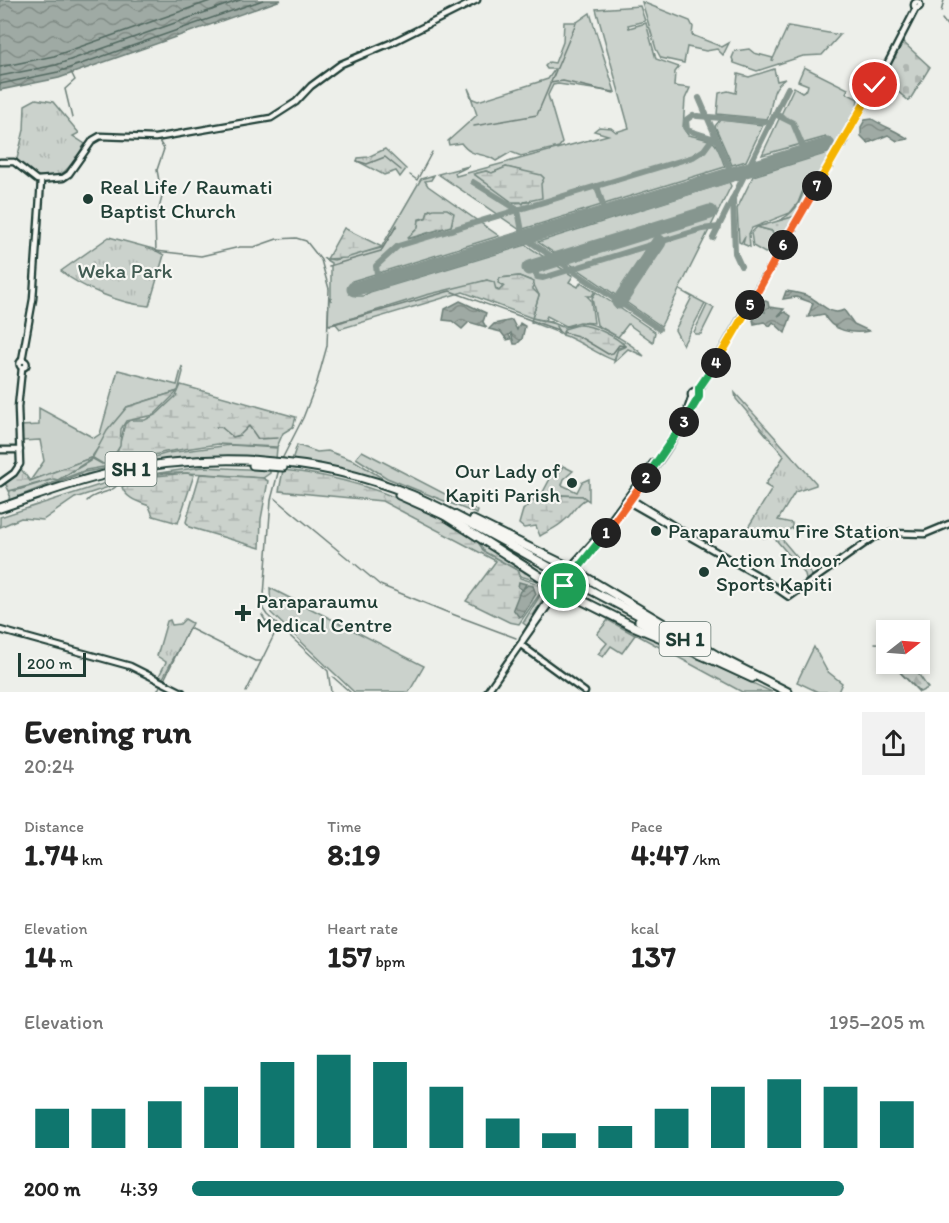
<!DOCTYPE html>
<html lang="en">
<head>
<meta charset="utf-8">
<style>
	body { margin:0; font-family:Itim,sans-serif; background:#f2f2f2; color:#222; height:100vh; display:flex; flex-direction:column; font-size:22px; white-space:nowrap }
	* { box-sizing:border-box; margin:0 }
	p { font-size:20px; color:#767676 }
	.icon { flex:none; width:33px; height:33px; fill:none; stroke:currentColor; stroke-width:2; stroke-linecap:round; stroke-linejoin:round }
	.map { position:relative; height:692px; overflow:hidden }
	.drawer { display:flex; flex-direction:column; background:#fff; flex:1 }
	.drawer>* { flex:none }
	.needle { width:39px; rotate:73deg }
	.tools { position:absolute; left:876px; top:620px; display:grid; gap:12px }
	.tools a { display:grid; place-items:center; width:54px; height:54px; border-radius:0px; background:#fff; box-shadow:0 3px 9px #0003; font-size:30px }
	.scale { position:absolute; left:18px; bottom:15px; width:68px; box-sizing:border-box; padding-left:6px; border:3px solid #1f3d34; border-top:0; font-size:16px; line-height:21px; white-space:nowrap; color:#1f3d34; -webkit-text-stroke:4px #f6f6f2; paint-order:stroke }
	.pin { position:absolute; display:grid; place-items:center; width:51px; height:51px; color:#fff; margin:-26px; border:3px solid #fff; border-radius:50%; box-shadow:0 2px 6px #0007 }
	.km { position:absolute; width:30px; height:30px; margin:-15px; border-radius:50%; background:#222; color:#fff; font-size:16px; line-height:30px; text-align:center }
	.round { display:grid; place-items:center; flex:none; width:63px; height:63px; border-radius:0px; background:#f2f2f2 }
	.summary { display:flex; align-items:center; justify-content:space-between; height:102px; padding:0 24px }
	h1 { font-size:33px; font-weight:700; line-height:45px }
	.stats { display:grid; grid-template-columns:repeat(3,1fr); gap:9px; height:102px; padding:6px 24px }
	.stats div { display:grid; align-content:center }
	.stats b { font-size:30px; font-weight:700 }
	.stats small { font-size:16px; font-weight:400 }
	.stats p { font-size:16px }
	.chart { height:168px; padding:12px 24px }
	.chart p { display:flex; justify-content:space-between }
	.chart svg { width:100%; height:108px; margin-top:6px; stroke:#0f766e; stroke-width:6 }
	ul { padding:0 24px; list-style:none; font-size:20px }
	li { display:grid; grid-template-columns:96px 72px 1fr; align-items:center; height:45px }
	li i { height:15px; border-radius:8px; background:#0f766e }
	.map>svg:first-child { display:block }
	.grass { fill:#cbd2cc; stroke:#758880; stroke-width:1.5; fill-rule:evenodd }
	.forest { fill:url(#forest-firs); stroke:#758880; stroke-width:1.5 }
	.wetland { fill:url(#wetland-marsh); stroke:#758880; stroke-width:1.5 }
	.cemetery { fill:url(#cemetery-stones); stroke:#758880; stroke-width:1.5 }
	.park { fill:url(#park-tufts); stroke:#758880; stroke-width:1.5 }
	.garden { fill:url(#garden-dots); stroke:#758880; stroke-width:1.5 }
	.water { fill:url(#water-waves); stroke:#6c7e77; stroke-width:1.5 }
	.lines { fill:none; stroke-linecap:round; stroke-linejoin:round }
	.shore { stroke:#526961; stroke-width:1.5 }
	.stream { stroke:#6c7e77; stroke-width:1.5 }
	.taxiway { stroke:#86968f; stroke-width:6 }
	.runway { stroke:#86968f; stroke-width:15 }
	.secondary-casing { stroke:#1f3d34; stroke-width:9 }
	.highway-casing { stroke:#1f3d34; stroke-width:11 }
	.secondary { stroke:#f6f6f2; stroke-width:4.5 }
	.highway { stroke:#f6f6f2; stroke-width:7 }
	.highway-bridge-casing { stroke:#1f3d34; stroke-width:11; stroke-linecap:butt }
	.highway-bridge { stroke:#f6f6f2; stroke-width:7 }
	.split-1-casing { stroke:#fff; stroke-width:12 }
	.split-2-casing { stroke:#fff; stroke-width:12 }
	.split-3-casing { stroke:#fff; stroke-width:12 }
	.split-4-casing { stroke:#fff; stroke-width:12 }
	.split-5-casing { stroke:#fff; stroke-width:12 }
	.split-6-casing { stroke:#fff; stroke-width:12 }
	.split-7-casing { stroke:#fff; stroke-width:12 }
	.split-8-casing { stroke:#fff; stroke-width:12 }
	.split-9-casing { stroke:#fff; stroke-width:12 }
	.split-1 { stroke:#22a559; stroke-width:8 }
	.split-2 { stroke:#f0652b; stroke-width:8 }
	.split-3 { stroke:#22a559; stroke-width:8 }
	.split-4 { stroke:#22a559; stroke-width:8 }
	.split-5 { stroke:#f5b400; stroke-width:8 }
	.split-6 { stroke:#f0652b; stroke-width:8 }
	.split-7 { stroke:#f0652b; stroke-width:8 }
	.split-8 { stroke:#f5b400; stroke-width:8 }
	.split-9 { stroke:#f5b400; stroke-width:8 }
	.poi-dot { fill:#1f3d34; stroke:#f6f6f2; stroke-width:2 }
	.labels { text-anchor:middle; stroke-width:4.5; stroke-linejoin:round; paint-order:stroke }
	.shield { fill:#f6f6f2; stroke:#60746d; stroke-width:1.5 }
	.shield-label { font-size:20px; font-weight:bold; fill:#1f3d34 }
	.poi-label { font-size:21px; fill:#1f3d34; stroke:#f6f6f2; text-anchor:start }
	.park-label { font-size:21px; fill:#415b52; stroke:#f6f6f2 }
</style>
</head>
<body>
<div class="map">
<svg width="949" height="692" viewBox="0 0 949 692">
	<defs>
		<pattern id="forest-firs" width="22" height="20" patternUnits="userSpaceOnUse" patternTransform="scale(1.5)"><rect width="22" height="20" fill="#cbd2cc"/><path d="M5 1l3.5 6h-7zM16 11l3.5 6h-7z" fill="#aeb5b0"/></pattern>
		<pattern id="wetland-marsh" width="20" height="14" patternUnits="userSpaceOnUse" patternTransform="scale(1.5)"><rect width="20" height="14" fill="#cbd2cc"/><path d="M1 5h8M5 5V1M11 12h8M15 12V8" fill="none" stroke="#aeb5b0"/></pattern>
		<pattern id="cemetery-stones" width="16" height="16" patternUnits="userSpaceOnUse" patternTransform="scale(1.5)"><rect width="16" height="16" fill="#cbd2cc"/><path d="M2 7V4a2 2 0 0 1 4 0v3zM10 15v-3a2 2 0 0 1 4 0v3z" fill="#aeb5b0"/></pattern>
		<pattern id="park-tufts" width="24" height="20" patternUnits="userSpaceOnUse" patternTransform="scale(1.5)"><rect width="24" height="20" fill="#cbd2cc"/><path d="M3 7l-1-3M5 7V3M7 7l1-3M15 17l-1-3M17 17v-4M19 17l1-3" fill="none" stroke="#aeb5b0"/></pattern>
		<pattern id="garden-dots" width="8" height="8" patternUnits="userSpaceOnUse" patternTransform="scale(1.5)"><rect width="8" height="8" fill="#cbd2cc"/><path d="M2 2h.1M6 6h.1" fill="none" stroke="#aeb5b0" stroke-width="1.8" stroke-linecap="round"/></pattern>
		<pattern id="water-waves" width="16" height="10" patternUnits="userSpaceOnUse" patternTransform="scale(1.5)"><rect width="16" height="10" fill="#9faaa4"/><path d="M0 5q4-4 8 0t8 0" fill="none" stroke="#818c86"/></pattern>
	</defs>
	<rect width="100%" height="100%" fill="#edefea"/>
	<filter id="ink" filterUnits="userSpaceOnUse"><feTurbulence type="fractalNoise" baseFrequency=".0167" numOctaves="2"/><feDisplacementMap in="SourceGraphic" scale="12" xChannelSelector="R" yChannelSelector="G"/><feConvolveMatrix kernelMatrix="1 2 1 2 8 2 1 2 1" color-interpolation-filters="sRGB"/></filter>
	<g filter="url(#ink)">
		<!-- grass -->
		<g class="grass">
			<polygon points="642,2 690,21 693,27 692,35 722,47 729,43 723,55 717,49 706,51 687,47 684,63 661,58 656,49"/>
			<path d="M640,6L645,21L628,25L629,28L646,23L656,59L679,67L675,72L674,86L690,88L685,99L683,128L688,135C719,142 714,138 725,167L520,230L438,174L469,166L455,173L456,176L608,135L594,131L599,127L611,128L616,132L629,128L596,9ZM506,167L536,175L543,180L529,202L514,203L474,174L486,171L492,173Z"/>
			<path d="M590,13L615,92L558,84L553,85L548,95L562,143L559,147L521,156L511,152L496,161C483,151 473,159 461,143L449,145L448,141L477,115L468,88L473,99L478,101L548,79L555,69H547L545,66L549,62L555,63L563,42L564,22H577Z"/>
			<polygon points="788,26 840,35 822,55 803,56 757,71 734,63 732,58 735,51 749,49 754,53 773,58 772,61"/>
			<path d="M804,67L848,89L846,93L858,99L857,107L796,216L776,222C794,214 801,204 805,185L798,203L790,213L752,228L749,234L750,247L743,244L745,236L741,243L739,242L737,209L753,176L831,152L826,137L762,155L794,87L802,92L807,89L808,85L798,81Z"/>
			<path d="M774,69L777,81L785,79C768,91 775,102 767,119L717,114L719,93L728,91L736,93L738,74L749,77Z"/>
			<polygon points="720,120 763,125 746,161 732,165 715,126"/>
			<path d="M434,175L431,180L425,181L428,186L499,236L352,281L356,296H363L370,292L526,245L573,276L569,282L578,287L581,282L595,291L592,296H587L591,300L594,323L580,322L566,326L547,316L545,320C551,321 557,325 563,327C571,328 578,323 586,323C600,325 634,345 644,356L628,349L614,362L617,350L624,347L623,343C598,338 594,320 564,330L563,335L548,321L532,318L539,295L532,281L519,276L500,278L499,283L504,286L499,291L487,280L328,325L329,297L331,301V263L323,258L334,260L381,248L421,179ZM431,209L452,223L451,226L413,238L408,237L418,228L419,219L428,217V211Z"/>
			<polygon points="729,182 731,186 661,326 538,242"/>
			<polygon points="757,227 772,231 778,247 776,251 765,253 753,246 751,233"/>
			<polygon points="680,290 714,308 701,334 695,334 694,332 707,305 705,304 683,345 675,330 692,297"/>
			<polygon points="596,292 655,332 653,342 628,324 618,337 597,325 592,298"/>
			<polygon points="182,366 183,372 178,391 127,407 91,458 102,464 117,450 115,465 86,470 9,500 10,489 15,491 50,480 58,480 90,461 90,458 30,481 44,461 40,440 22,441 21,426 39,425 39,408 94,438 100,434 118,370 177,385"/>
			<polygon points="231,445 277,448 276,459 214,456 147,463 87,474 0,505 84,472 127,465 168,453"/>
			<polygon points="297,445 317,452 328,451 355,461 390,483 337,468 292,460"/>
			<polygon points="362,451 478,511 477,514 387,478 356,458"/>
			<polygon points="563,466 573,471 564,479 562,485 577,492 582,482 589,479 589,501 582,496 542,494 552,475 556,477"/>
			<path d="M202,467L270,470V473L263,478C229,476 193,471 159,474C149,475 130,483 123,478Z"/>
			<polygon points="118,479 115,485 75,498 43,520 21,518 0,527 0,517"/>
			<polygon points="270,588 424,666 409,692 354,692 271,613"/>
			<polygon points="582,605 772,692 742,692"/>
			<polygon points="814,647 827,671 842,683 838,692 818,692 797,682"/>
		</g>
		<!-- forest -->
		<polygon class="forest" points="891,663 911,663 928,688 920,692"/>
		<!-- wetland -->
		<g class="wetland">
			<polygon points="506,167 541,175 544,178 541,184 542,198 524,202 523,204 521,202 512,202 474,174 486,171 492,173"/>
			<polygon points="434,209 447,209 454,213 451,226 407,239 418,228 419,220 426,218 428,211"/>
			<polygon points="344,228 382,247 346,258 327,259"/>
			<polygon points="519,276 534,282 533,289 539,295 532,318 555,324 559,333 531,322 532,318 463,292 340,329 336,324 330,325 426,295 487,280 494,282 496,290 499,291 504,286 498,283 500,278"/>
			<path d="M578,325C591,324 617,337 625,346L618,348L614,360C606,359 576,339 563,335L564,329Z"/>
			<polygon points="181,385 296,417 293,427 283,433 277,447 218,444 165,452 117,465 116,457 125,424 130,420 145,420 157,414 176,396"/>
			<polygon points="178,391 154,415 126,421 121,429 120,446 109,464 103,464 93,458 58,480 54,479 9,491 5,483 21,469 30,481 93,457 107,431 127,407"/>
			<path d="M283,470C354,477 421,503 480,542L483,551L517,570L520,578L539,584L541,592L519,624L509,622L466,601L496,561L382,501L279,491Z"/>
			<path d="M187,473L194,475L178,523L153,516L149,506C139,502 125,498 122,487L135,478Z"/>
			<polygon points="200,474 263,478 268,481 261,519 260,548 189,527 186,522"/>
			<path d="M530,494L582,496L586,499C576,504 573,513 565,520C557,528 548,531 540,536L536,526L524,528L519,524L523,510L533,501Z"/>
		</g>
		<!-- cemetery -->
		<polygon class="cemetery" points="903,42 930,67 909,101 883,79"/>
		<!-- park -->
		<g class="park">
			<path d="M36,99L53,102L79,133L73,136L85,144C79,153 73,164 65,171C50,185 26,175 17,159L24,130L25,105Z"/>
			<polygon points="385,149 406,169 400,177 396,171 384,175 357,161 358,158 368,157"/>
			<path d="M109,237L153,249L164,255L149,306C120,304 80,287 61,271Z"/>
			<polygon points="735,393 816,483 816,485 795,492 778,520 792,523 792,528 779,536 812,575 806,580 805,574 772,535 764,538 747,529 772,489 765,485 784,456 736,399"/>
			<polygon points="185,619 192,623 163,678 159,676 166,662 157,656 167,621 170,620 172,625 180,624"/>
			<polygon points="608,620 635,635 622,653 611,646 603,657 598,654 607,643 597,634"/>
		</g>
		<!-- garden -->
		<g class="garden">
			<polygon points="796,216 778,247 772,231 757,227"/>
			<polygon points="480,542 551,585 527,626 523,623 542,592 541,582 520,576 519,571 485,552 479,544"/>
		</g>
		<!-- water -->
		<g class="water">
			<polygon points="0,0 281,0 59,78 0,90"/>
			<path d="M872,119C881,125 903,134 908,139L897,141L888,135L868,143L861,136V127L865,120Z"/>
			<path d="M786,291C793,292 804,294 810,297C821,303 831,317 844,310L854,324L869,331C854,334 831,332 824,314L808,317L813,303L796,297L783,299Z"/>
			<polygon points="763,300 768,302 769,307 784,309 778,316 785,312 791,316 785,333 773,322 770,326 764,322 754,324 753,320 761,311 765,312 761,303"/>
			<polygon points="460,301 486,313 483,322 486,327 469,322 462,329 452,321 443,320 445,309"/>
			<polygon points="512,320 517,330 520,323 525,326 522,339 517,344 514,344 511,333 509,335 511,339 507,340 501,332 489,329 494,324"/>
			<polygon points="519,582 526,584 523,589 528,585 533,586 536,594 523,615 519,617 513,609 520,591 523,590 518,587"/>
		</g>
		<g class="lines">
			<!-- shore -->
			<g class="shore">
				<polyline points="0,67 54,56 213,0"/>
				<polyline points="0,76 56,65 240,0"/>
				<polyline points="0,84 58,72 263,0"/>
			</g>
			<!-- stream -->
			<g class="stream">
				<polyline points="941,12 944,0"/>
				<polyline points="942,19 949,28"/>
				<polyline points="71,72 75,80 65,89 72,118"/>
				<polyline points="550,83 563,81 614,93"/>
				<polyline points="474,126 537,115 576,23"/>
				<polyline points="159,141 164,149 157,170 162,197 155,224 156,251 201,256 240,247 254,247 277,239 296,238 306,241 321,260 329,289 327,346 317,382 303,418 281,461"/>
				<polyline points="357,161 367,164 385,157 401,170"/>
				<polyline points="410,175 417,180 432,152"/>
				<polyline points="329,266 381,251 397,225"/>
				<polyline points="330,325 450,291 558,330"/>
				<polyline points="563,332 578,336 608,354 613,353 619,345 625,346"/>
				<polyline points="216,427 221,427 233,437 240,435 249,426 258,439 278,438"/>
				<polyline points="279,469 271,500 263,609 267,615 328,671 331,692"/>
				<polyline points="275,498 351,561"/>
				<path d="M87,501C96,490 114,496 121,479"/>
				<polyline points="354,563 380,585 449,613"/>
				<polyline points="452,614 516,638"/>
				<polyline points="875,643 886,644"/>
				<polyline points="891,663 919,692"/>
				<polyline points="333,677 350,692"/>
				<polyline points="164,680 189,628 255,661 261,661"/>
				<polyline points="157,692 161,684"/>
				<polyline points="246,692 274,635 262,615"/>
			</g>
			<!-- taxiway -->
			<g class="taxiway">
				<polyline points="699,98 732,174"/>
				<polyline points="775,114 793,123 805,152"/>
				<polyline points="693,115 686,120 687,130 715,139"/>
				<polyline points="697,116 771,122"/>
				<polyline points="473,182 518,210 523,237 659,329"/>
				<polyline points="597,186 605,212"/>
				<polyline points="733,198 735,253 741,266"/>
				<polyline points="713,238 788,88"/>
				<polyline points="534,267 537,277 543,278 702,229 719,227"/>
				<polyline points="378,281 376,266 398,246 693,157 704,150 715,135"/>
			</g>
			<!-- runway -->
			<g class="runway">
				<polyline points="529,268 710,212"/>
				<polyline points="354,289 828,145"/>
				<polyline points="619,302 659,242"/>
			</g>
			<defs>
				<g id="secondary">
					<circle cx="917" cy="5" r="3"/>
					<polyline points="0,162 14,162 37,180 63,178 69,174 93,140 100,136 155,138 271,118 296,102 311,86 341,64 393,42 477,0"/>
					<polyline points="22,360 33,299 41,181"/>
					<circle cx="23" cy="364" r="3.5"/>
					<circle cx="695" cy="395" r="4"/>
					<polyline points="698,392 881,76 916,8"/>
					<polyline points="688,408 692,396"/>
					<polyline points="0,450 20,450"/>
					<polyline points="0,483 14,473 20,464 18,407 22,368"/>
					<polyline points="631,499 690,536"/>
					<polyline points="629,502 757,575 789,597 874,537 891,533 925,534 949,524"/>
					<polyline points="0,630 130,666 182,692"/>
					<polyline points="523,639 567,571 602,532 653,463"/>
					<polyline points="521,645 585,692"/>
					<path d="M487,692C519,646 551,599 586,555C626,506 669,455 697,398"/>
				</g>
				<g id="highway">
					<polyline points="253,465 283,467"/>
					<polyline points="399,495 444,515"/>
					<path d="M0,508C36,496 72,482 108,474C208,450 317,456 412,495C461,516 507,544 553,569"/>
					<polyline points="441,513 563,591 633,626 713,660"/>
					<polyline points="473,520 567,566 721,658"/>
					<polyline points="581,585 659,626"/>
					<polyline points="639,621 669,637"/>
					<polyline points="719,657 788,692"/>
					<polyline points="711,659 752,678"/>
				</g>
			</defs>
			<!-- secondary casing -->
			<use href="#secondary" class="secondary-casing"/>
			<!-- highway casing -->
			<use href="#highway" class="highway-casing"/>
			<!-- secondary -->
			<use href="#secondary" class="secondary"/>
			<!-- highway -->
			<use href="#highway" class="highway"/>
			<defs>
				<polyline id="highway-bridge" points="551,573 580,589"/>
			</defs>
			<!-- highway-bridge casing -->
			<use href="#highway-bridge" class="highway-bridge-casing"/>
			<!-- highway-bridge -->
			<use href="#highway-bridge" class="highway-bridge"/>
		</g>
	</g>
	<g class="lines" filter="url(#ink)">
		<defs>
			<polyline id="split-1" points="564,586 606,533"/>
			<polyline id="split-2" points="606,533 646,478"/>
			<polyline id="split-3" points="646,478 684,422"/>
			<polyline id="split-4" points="684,422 699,397 699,388 716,363"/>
			<polyline id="split-5" points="716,363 750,305"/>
			<polyline id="split-6" points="750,305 783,245"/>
			<polyline id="split-7" points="783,245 817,186"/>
			<polyline id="split-8" points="817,186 851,127"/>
			<polyline id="split-9" points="851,127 875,85"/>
		</defs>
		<!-- split-1 casing -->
		<use href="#split-1" class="split-1-casing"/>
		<!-- split-2 casing -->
		<use href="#split-2" class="split-2-casing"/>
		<!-- split-3 casing -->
		<use href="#split-3" class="split-3-casing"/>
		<!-- split-4 casing -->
		<use href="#split-4" class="split-4-casing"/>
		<!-- split-5 casing -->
		<use href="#split-5" class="split-5-casing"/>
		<!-- split-6 casing -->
		<use href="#split-6" class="split-6-casing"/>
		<!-- split-7 casing -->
		<use href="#split-7" class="split-7-casing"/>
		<!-- split-8 casing -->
		<use href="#split-8" class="split-8-casing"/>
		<!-- split-9 casing -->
		<use href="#split-9" class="split-9-casing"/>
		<!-- split-1 -->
		<use href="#split-1" class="split-1"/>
		<!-- split-2 -->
		<use href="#split-2" class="split-2"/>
		<!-- split-3 -->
		<use href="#split-3" class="split-3"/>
		<!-- split-4 -->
		<use href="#split-4" class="split-4"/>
		<!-- split-5 -->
		<use href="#split-5" class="split-5"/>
		<!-- split-6 -->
		<use href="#split-6" class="split-6"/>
		<!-- split-7 -->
		<use href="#split-7" class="split-7"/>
		<!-- split-8 -->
		<use href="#split-8" class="split-8"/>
		<!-- split-9 -->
		<use href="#split-9" class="split-9"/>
	</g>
	<!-- markers -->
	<g class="poi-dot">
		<circle cx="88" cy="199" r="6"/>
		<circle cx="572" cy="483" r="6"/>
		<circle cx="656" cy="531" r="6"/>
		<circle cx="704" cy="572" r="6"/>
		<path d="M240 604h6v6h6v6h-6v6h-6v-6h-6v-6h6z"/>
	</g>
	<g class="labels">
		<!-- shield labels -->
		<g class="shield">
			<rect x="105.5" y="452" width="51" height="34" rx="4.5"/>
			<rect x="659.5" y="622" width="51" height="34" rx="4.5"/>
		</g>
		<g class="shield-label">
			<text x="131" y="476">SH 1</text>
			<text x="685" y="646">SH 1</text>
		</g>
		<!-- poi labels -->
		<g class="poi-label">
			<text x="100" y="194">Real Life / Raumati<tspan x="100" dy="24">Baptist Church</tspan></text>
			<text x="560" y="478" text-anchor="end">Our Lady of<tspan x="560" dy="24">Kapiti Parish</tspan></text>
			<text x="668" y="538">Paraparaumu Fire Station</text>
			<text x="716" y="567">Action Indoor<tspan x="716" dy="24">Sports Kapiti</tspan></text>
			<text x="256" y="608">Paraparaumu<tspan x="256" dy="24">Medical Centre</tspan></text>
		</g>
		<!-- park labels -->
		<g class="park-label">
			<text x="125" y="278">Weka Park</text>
		</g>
	</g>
</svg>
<div class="tools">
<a><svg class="needle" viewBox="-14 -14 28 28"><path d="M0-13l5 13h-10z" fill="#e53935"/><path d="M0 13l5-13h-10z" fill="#767676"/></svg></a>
</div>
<div class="scale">200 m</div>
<div class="pin" style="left:564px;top:586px;background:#1e9e55"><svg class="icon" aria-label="arrive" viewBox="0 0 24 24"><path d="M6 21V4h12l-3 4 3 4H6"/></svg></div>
<div class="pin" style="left:875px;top:85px;background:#d93025"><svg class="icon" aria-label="check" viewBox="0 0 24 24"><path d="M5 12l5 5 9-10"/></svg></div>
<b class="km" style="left:606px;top:533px">1</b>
<b class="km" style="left:646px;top:478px">2</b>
<b class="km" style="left:684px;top:422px">3</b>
<b class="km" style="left:716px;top:363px">4</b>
<b class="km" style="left:750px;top:305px">5</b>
<b class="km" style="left:783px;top:245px">6</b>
<b class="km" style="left:817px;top:186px">7</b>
</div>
<section class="drawer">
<div class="summary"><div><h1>Evening run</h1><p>20:24</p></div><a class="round"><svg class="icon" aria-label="share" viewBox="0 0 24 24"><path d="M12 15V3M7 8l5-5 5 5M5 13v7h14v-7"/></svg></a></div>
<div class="stats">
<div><p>Distance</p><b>1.74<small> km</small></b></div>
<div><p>Time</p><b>8:19</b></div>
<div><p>Pace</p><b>4:47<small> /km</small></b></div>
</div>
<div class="stats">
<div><p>Elevation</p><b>14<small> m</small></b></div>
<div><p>Heart rate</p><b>157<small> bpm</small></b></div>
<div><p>kcal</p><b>137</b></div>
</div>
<div class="chart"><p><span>Elevation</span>195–205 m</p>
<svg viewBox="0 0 160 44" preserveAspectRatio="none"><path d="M5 44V28M15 44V28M25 44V25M35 44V19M45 44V9M55 44V6M65 44V9M75 44V19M85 44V32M95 44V38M105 44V35M115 44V28M125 44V19M135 44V16M145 44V19M155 44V25"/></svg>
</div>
<ul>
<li><b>200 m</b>4:39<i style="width:89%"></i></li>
</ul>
</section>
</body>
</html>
